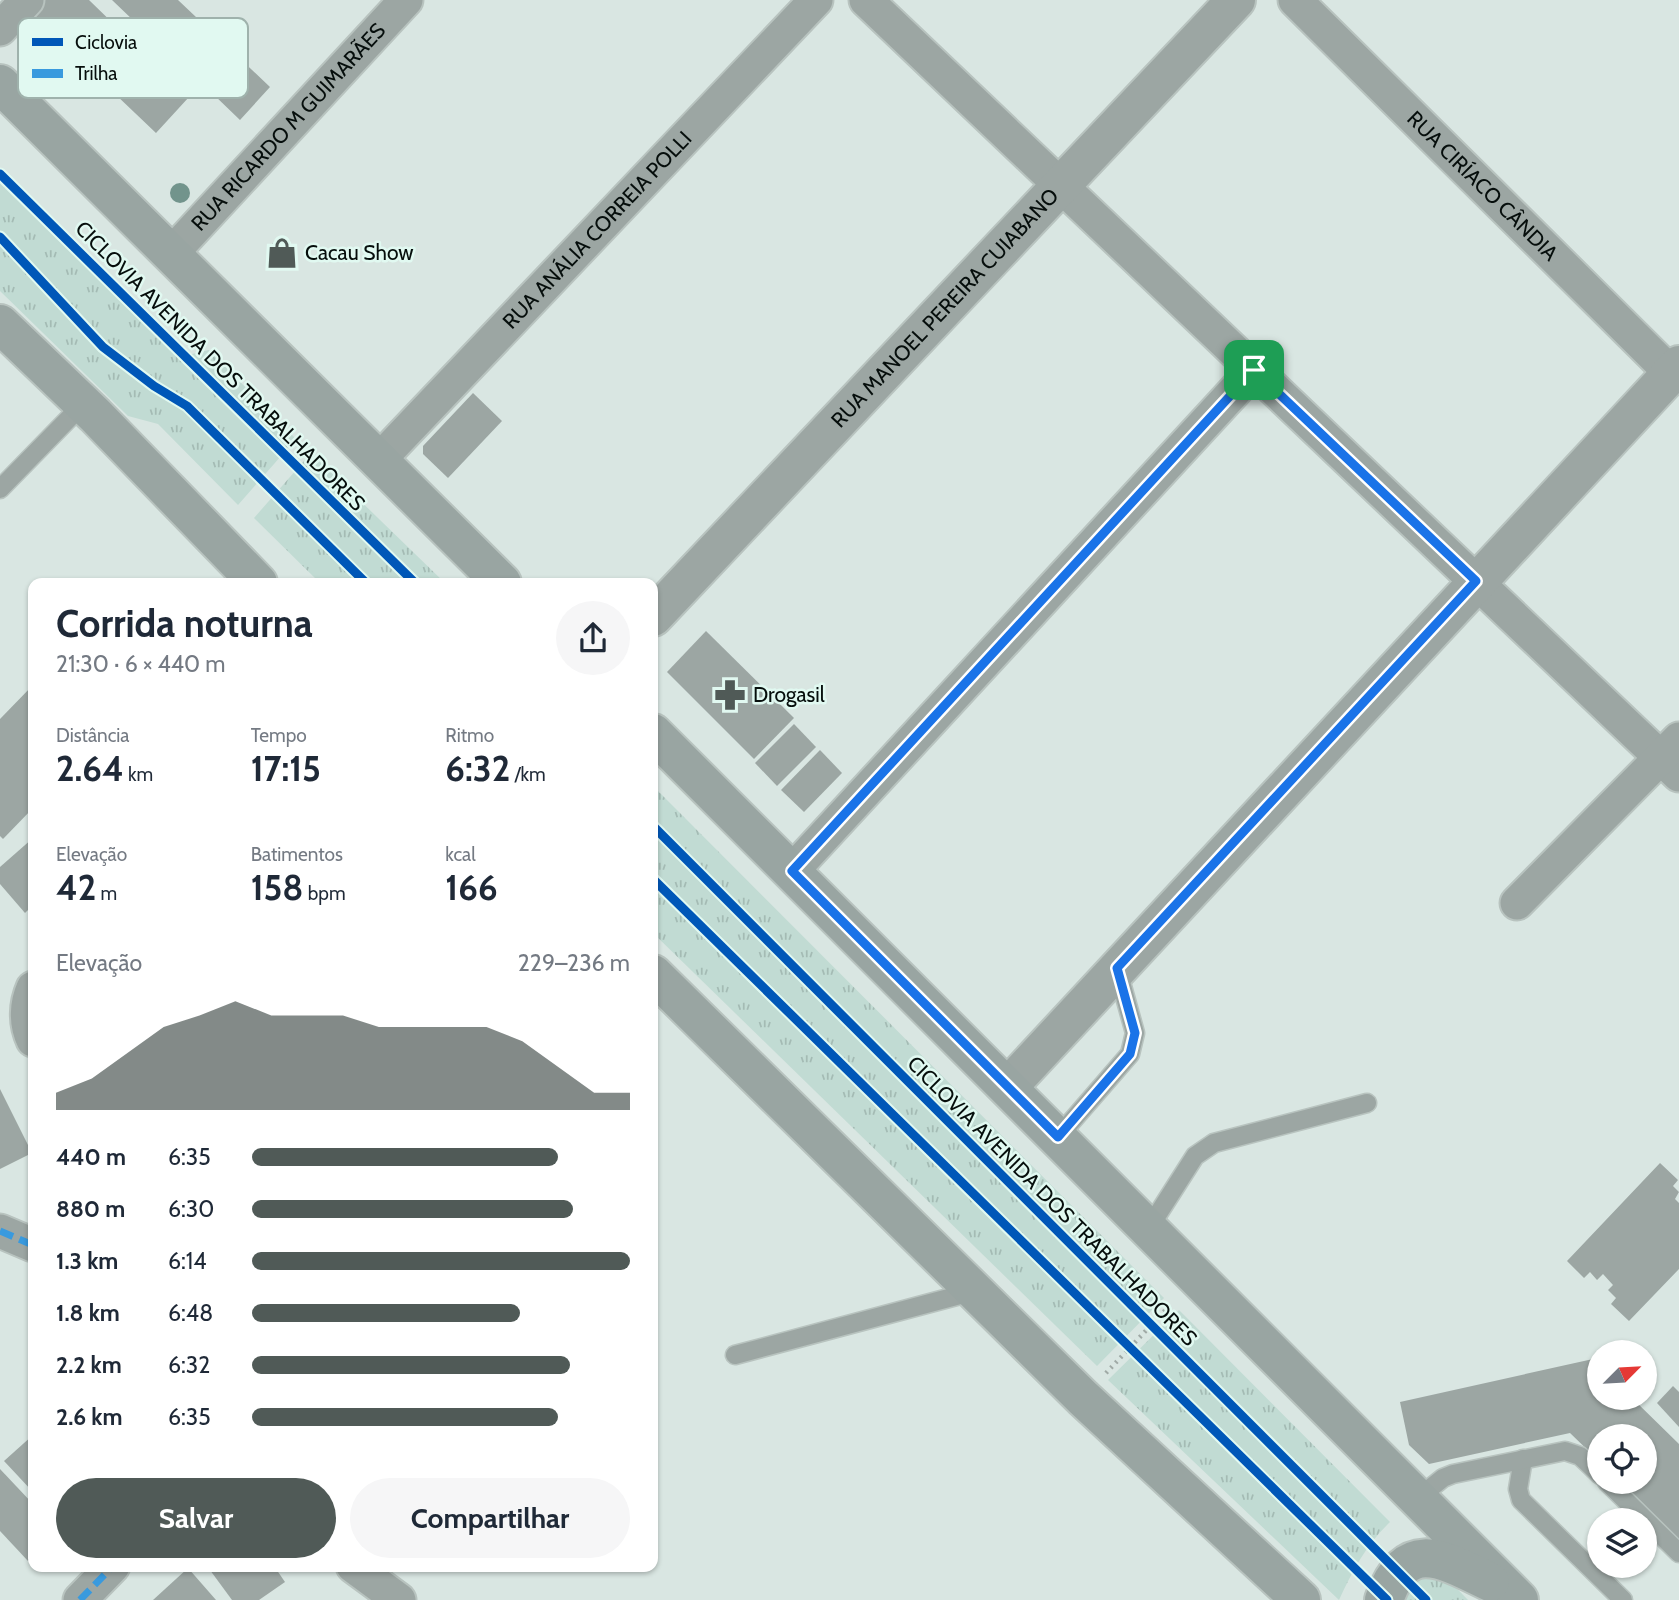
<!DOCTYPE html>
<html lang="pt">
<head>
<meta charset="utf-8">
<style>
	body { margin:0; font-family:Cabin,sans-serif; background:#f6f6f7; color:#1f2937; height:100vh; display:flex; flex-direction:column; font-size:26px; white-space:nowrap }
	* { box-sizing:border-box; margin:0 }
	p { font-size:23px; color:#747a83 }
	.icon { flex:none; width:38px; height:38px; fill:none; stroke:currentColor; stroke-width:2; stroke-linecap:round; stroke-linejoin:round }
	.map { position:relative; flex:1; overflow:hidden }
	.drawer { position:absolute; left:28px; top:578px; width:630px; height:994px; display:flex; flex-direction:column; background:#fff; border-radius:14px; box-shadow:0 2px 5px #0004 }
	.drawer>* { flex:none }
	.needle { width:46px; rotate:66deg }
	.fabs { position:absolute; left:1587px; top:1340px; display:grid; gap:14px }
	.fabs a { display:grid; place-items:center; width:70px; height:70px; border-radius:50%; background:#fff; box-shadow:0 2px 5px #0004; font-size:35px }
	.pin { position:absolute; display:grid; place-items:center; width:60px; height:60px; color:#fff; margin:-30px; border-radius:14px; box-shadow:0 4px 10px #0006 }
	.round { display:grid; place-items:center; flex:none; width:74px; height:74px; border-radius:37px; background:#f6f6f7 }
	.headline { display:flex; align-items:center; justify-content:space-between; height:119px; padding:0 28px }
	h1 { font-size:38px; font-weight:800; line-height:52px }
	.figures { display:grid; grid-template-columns:repeat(3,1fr); gap:10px; height:119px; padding:7px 28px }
	.figures div { display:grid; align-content:center }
	.figures b { font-size:35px; font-weight:800 }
	.figures small { font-size:19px; font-weight:400 }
	.figures p { font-size:19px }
	.chart { height:196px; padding:14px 28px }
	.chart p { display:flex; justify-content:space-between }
	.chart svg { width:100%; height:126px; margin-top:7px; fill:#505a57; opacity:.7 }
	.button { display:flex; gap:14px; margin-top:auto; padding:14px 28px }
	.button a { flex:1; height:80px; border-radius:42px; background:#505a57; color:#fff; font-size:28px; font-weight:800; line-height:80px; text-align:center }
	.button a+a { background:#f6f6f7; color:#1f2937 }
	ul { padding:0 28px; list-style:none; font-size:23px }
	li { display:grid; grid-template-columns:112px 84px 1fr; align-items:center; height:52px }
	li i { height:18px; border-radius:9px; background:#505a57 }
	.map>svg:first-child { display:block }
	.grass { fill:url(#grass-tufts) }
	.building { fill:#9ca6a3 }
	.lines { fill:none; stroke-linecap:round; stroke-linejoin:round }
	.service-casing { stroke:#b8c3bf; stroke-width:21 }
	.minor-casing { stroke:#b8c3bf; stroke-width:37 }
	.tertiary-casing { stroke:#b8c3bf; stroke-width:42 }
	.secondary-casing { stroke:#b8c3bf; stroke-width:42 }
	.path { stroke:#a0aaa6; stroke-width:4.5; stroke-dasharray:2 5; stroke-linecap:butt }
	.service { stroke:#9ca6a3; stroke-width:18 }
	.minor { stroke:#9ca6a3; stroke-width:33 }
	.tertiary { stroke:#9ca6a3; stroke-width:38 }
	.secondary { stroke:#99a5a2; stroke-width:38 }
	.quiet { stroke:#399ade; stroke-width:7; stroke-dasharray:14 7; stroke-linecap:butt }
	.cycleway-casing { stroke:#e1f9f1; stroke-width:13 }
	.cycleway { stroke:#0057b8; stroke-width:9 }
	.tree { fill:#72948c }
	.route-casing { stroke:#fff; stroke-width:14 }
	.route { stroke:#1a73e8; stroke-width:9 }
	.labels { text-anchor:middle; stroke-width:5; stroke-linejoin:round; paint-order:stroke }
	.street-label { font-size:21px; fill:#060e0c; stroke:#e1f9f1 }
	.poi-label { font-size:21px; fill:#060e0c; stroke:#e1f9f1; text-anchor:start }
	.key { fill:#e1f9f1; stroke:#9fb2ac; stroke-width:2 }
	.key-label { font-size:19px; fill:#060e0c }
</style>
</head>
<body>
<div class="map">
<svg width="1679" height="1600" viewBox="0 0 1679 1600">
	<defs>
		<pattern id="grass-tufts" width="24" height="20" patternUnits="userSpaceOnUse" patternTransform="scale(1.75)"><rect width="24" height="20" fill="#c1dbd3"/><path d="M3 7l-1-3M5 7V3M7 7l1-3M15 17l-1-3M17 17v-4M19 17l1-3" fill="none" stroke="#a4bbb4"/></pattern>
	</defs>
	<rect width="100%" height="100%" fill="#d9e6e2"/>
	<!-- grass -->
	<g class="grass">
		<polygon points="0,171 188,355 209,350 296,439 238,505 158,424 128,416 0,291"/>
		<polygon points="311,453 445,583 320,583 254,518"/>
		<polygon points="653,786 1164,1298 1097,1366 653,933"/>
		<path d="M1179,1310L1390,1522C1366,1545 1353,1570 1339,1600L1108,1380Z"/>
		<polygon points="1441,1572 1468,1600 1398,1600 1413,1579"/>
	</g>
	<!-- building -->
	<g class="building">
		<polygon points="42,0 89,0 124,34 135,22 112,0 178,0 270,87 240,120 159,42 146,56 189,97 156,133 30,13"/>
		<polygon points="276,239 297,257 288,267 268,249"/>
		<polygon points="473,393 502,421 448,478 423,454 423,446"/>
		<polygon points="706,631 794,718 754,759 667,672"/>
		<polygon points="33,685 33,808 3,839 0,836 0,719"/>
		<polygon points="794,724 816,747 777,786 755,763"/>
		<polygon points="820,750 842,773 804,812 781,790"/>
		<polygon points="33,838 33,905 25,913 0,884 0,867"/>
		<polygon points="0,1089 32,1153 0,1169"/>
		<polygon points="1660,1163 1678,1180 1673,1186 1679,1192 1675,1199 1679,1203 1679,1269 1629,1321 1611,1304 1616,1298 1608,1290 1613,1285 1603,1274 1597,1280 1590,1272 1584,1278 1567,1261"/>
		<polygon points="1593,1359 1600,1366 1600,1398 1632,1398 1679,1444 1679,1540 1620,1482 1645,1482 1645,1437 1600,1437 1600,1462 1570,1433 1429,1464 1409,1445 1400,1402"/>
		<polygon points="1673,1386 1679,1392 1679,1427 1657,1403"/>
		<polygon points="33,1435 33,1492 4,1461"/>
		<polygon points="0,1469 33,1504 33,1556 28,1561 0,1531"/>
		<polygon points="207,1566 274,1566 285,1582 259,1600 232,1600"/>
		<polygon points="188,1568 216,1600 153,1600"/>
	</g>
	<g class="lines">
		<defs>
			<g id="service">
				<polyline points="0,489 83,404"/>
				<polyline points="1058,1137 1130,1054 1135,1033 1117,968"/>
				<polyline points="1149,1228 1195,1156 1214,1143 1367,1103"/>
				<polyline points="735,1355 975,1291"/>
				<polyline points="1523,1459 1518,1489 1521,1500 1623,1600"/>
				<polyline points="1607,1482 1679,1553"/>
				<polyline points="1418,1498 1443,1478 1453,1474 1565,1451 1580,1456 1600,1475"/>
			</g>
			<g id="minor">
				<polyline points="866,0 1679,775"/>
				<path id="s1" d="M1295,0L1671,373"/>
				<polyline points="0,29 27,0"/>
				<path id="s2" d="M171,254L406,0"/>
				<path id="s3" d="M379,460L816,0"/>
				<polyline points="792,871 1254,370"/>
				<polyline points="1517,903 1679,739"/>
				<path d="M33,988C26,1004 25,1023 33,1040"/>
				<polyline points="0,1231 33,1245"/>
				<polyline points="353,1566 399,1600"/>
				<polyline points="80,1600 113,1566"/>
			</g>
			<g id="tertiary">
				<path id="s4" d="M653,617L1236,0"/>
				<polyline points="1008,1087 1679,365"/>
			</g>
			<g id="secondary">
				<polyline points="0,84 502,583"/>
				<polyline points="0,324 95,415 258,583"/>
				<polyline points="653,733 1519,1600"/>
				<polyline points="653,974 1083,1398 1301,1600"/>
				<path d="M1384,1600C1406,1536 1443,1559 1490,1582"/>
			</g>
		</defs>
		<!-- service casing -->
		<use href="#service" class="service-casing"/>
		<!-- minor casing -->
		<use href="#minor" class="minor-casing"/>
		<!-- tertiary casing -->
		<use href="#tertiary" class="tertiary-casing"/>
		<!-- secondary casing -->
		<use href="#secondary" class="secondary-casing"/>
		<!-- path -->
		<polyline class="path" points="1106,1373 1172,1303"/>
		<!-- service -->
		<use href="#service" class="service"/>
		<!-- minor -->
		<use href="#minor" class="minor"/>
		<!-- tertiary -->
		<use href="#tertiary" class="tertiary"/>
		<!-- secondary -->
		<use href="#secondary" class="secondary"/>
		<!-- quiet -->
		<g class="quiet">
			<polyline points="0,1231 33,1245"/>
			<polyline points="80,1600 113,1566"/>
		</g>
		<defs>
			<g id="cycleway">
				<polyline points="0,174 415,583"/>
				<polyline points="0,237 103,347 154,386 187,406 366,583"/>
				<polyline points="653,826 1426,1600"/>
				<polyline points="653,879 1387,1600"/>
			</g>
		</defs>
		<!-- cycleway casing -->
		<use href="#cycleway" class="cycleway-casing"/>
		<!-- cycleway -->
		<use href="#cycleway" class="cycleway"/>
	</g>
	<!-- trees -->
	<circle class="tree" cx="180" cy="193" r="10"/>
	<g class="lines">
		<defs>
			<polygon id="route" points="1254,370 1476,581 1117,968 1135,1033 1130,1054 1058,1137 792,871"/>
		</defs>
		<!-- route casing -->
		<use href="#route" class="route-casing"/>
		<!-- route -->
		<use href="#route" class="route"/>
	</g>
	<!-- icons -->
	<defs>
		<symbol id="shop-bare" viewBox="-9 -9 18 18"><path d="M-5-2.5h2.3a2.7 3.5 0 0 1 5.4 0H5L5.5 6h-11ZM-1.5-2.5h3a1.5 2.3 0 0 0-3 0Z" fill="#505a57" stroke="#e1f9f1" stroke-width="2.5" paint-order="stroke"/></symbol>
		<symbol id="pharmacy-bare" viewBox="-9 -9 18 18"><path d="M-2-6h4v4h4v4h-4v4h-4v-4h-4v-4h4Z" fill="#505a57" stroke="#e1f9f1" stroke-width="2.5" paint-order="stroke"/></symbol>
	</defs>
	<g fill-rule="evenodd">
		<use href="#shop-bare" x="260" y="231" width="44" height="44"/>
		<use href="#pharmacy-bare" x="708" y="673" width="44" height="44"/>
	</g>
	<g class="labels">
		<!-- street labels -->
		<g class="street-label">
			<text dy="7" stroke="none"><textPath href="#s2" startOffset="173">RUA RICARDO M GUIMARÃES</textPath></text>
			<text dy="7" stroke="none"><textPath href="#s1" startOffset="264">RUA CIRÍACO CÂNDIA</textPath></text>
			<text dy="7" stroke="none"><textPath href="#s3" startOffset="317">RUA ANÁLIA CORREIA POLLI</textPath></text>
			<text dy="7" stroke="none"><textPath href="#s4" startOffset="425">RUA MANOEL PEREIRA CUIABANO</textPath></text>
			<text transform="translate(220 366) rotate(45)" y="7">CICLOVIA AVENIDA DOS TRABALHADORES</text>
			<text transform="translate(1052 1201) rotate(45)" y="7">CICLOVIA AVENIDA DOS TRABALHADORES</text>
		</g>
		<!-- poi labels -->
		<g class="poi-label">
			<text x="305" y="260">Cacau Show</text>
			<text x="753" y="702">Drogasil</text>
		</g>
	</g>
	<!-- legend -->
	<rect x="18" y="18" width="230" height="80" rx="10" class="key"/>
	<rect x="32" y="38" width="31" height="8" fill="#0057b8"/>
	<rect x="32" y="69" width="31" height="9" fill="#399ade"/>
	<g class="key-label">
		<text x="75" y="49">Ciclovia</text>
		<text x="75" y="80">Trilha</text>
	</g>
</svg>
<div class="fabs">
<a><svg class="needle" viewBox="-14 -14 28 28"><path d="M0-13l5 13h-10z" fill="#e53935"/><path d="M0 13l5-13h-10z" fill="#747a83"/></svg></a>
<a><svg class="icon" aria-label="locate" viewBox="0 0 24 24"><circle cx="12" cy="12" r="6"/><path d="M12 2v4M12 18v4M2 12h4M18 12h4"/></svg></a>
<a><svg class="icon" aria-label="layers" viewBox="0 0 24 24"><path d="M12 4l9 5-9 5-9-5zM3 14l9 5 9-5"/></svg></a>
</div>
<div class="pin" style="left:1254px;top:370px;background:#1e9e55"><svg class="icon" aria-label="arrive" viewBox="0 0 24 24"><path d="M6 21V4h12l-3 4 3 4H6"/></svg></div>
<section class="drawer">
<div class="headline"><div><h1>Corrida noturna</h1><p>21:30 · 6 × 440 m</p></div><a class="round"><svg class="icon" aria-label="share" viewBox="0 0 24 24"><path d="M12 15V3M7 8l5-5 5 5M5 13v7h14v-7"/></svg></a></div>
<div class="figures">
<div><p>Distância</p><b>2.64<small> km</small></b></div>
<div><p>Tempo</p><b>17:15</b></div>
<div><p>Ritmo</p><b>6:32<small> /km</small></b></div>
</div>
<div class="figures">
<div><p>Elevação</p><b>42<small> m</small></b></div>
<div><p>Batimentos</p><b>158<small> bpm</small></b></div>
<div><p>kcal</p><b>166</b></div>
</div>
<div class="chart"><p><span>Elevação</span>229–236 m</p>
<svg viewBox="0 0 160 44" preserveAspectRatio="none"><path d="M0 44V38L10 33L20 24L30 15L40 11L50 6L60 11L70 11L80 11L90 15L100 15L110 15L120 15L130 20L140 29L150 38L160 38V44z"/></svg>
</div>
<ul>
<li><b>440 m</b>6:35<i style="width:81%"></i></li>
<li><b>880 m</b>6:30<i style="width:85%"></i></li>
<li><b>1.3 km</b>6:14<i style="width:100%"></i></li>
<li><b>1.8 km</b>6:48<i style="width:71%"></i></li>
<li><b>2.2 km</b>6:32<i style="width:84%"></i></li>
<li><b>2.6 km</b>6:35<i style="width:81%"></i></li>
</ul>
<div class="button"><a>Salvar</a><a>Compartilhar</a></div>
</section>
</div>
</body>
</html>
